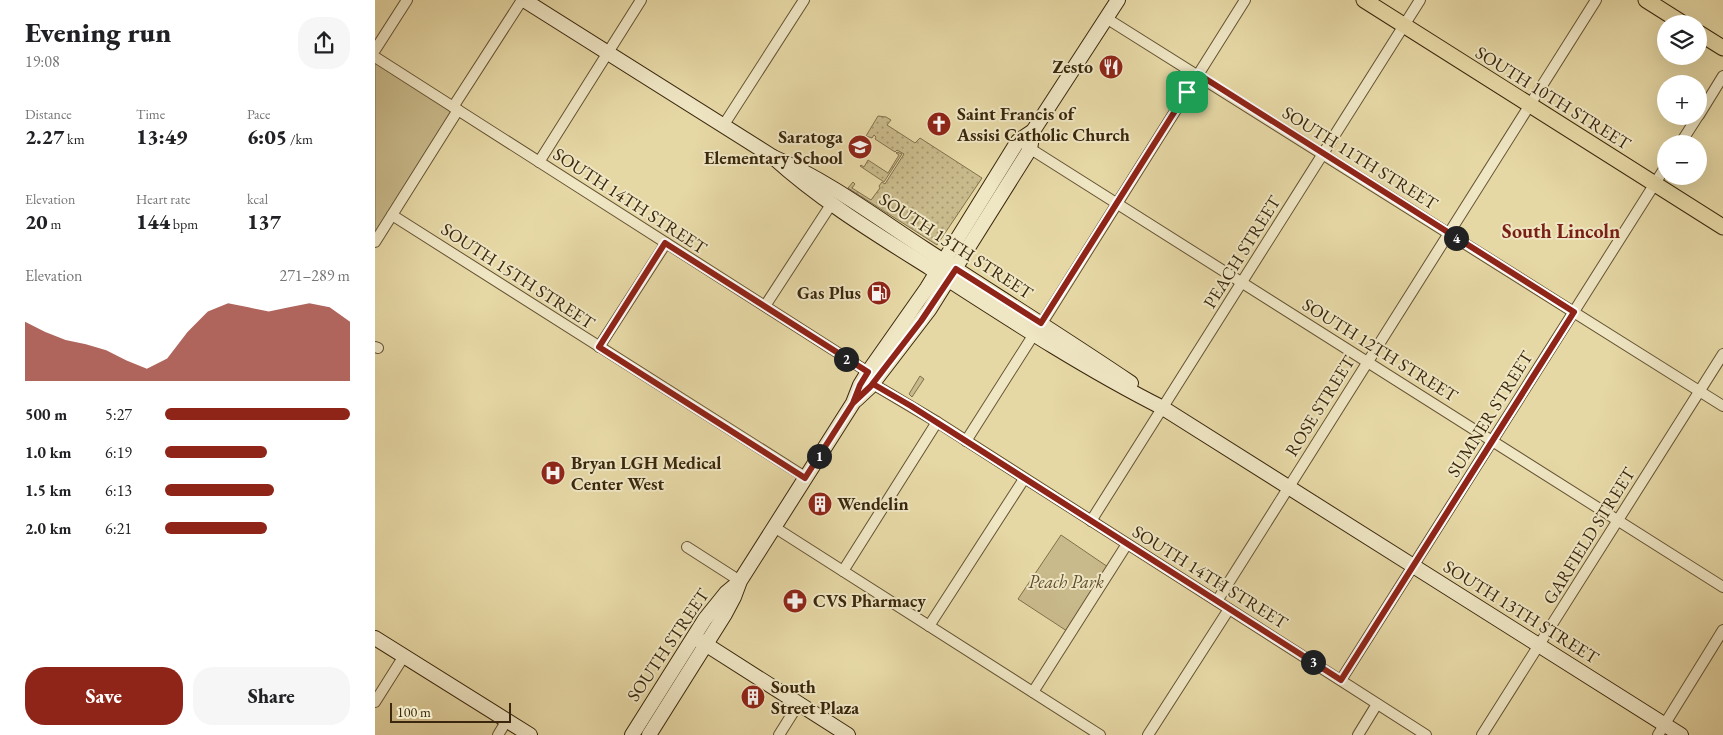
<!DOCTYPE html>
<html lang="en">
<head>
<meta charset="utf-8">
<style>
	body { margin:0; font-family:"EB Garamond",serif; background:#f6f6f6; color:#202124; height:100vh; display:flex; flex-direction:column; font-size:19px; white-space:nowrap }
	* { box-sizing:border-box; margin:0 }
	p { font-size:16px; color:#757577 }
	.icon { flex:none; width:28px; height:28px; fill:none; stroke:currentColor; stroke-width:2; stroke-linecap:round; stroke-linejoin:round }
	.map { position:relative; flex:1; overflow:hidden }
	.sheet { display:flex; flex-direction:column; background:#fff; width:375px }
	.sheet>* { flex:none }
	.controls { position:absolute; left:1282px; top:15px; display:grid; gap:10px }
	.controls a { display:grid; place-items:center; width:50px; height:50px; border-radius:50%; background:#fff; box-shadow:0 5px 20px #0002; font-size:25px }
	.scale { position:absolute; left:15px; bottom:12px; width:121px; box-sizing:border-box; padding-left:5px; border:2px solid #3a270d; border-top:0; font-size:14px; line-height:18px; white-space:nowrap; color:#3a270d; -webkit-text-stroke:4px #efe6c4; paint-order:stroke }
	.pin { position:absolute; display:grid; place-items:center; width:42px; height:42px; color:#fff; margin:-21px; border-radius:10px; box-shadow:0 2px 8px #0006 }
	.km { position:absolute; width:25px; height:25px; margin:-12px; border-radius:50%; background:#222; color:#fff; font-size:14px; line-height:25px; text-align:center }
	.round { display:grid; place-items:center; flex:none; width:52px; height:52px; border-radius:20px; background:#f6f6f6 }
	.headline { display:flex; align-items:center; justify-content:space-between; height:85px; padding:0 25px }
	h1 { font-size:28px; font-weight:800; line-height:38px }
	.figures { display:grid; grid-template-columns:repeat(3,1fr); gap:8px; height:85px; padding:5px 25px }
	.figures div { display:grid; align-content:center }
	.figures b { font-size:21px; font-weight:800 }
	.figures small { font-size:14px; font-weight:400 }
	.figures p { font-size:14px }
	.chart { height:140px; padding:10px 25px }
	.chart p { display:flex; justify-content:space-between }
	.chart svg { width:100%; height:90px; margin-top:5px; fill:#8f2418; opacity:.7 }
	.action { display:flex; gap:10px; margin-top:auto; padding:10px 25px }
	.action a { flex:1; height:58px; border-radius:20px; background:#8f2418; color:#fff; font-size:20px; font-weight:800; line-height:58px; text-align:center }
	.action a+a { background:#f6f6f6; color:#202124 }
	ul { padding:0 25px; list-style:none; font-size:16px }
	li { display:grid; grid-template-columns:80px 60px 1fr; align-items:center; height:38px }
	li i { height:12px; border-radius:6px; background:#8f2418 }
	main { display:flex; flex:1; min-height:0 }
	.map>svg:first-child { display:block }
	.grass { fill:url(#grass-dots); stroke:#82704c }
	.park { fill:#c9ba8b; stroke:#82704c }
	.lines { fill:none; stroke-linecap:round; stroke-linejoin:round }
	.minor-casing { stroke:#655333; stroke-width:12 }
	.secondary-casing { stroke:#3a270d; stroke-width:16 }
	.primary-casing { stroke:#3a270d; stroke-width:17 }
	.minor { stroke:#efe6c4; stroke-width:10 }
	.secondary { stroke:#efe6c4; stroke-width:14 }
	.primary { stroke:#e6d8a5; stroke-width:15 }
	.route-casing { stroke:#fff; stroke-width:10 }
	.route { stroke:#8f2418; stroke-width:6 }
	.labels { text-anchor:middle; stroke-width:4; stroke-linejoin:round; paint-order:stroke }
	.poi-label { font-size:18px; font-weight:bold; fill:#3a270d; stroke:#efe6c4; text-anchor:start }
	.street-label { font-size:18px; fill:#3a270d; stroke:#efe6c4 }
	.park-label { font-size:18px; font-style:italic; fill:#5e4c2c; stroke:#efe6c4 }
	.quarter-label { font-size:20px; font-weight:bold; fill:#7a1f14; stroke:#efe6c4 }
</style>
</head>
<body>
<main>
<section class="sheet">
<div class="headline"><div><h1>Evening run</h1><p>19:08</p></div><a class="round"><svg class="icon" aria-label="share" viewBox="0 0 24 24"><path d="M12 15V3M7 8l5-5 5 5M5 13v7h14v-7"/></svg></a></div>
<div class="figures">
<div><p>Distance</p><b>2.27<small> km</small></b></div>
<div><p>Time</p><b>13:49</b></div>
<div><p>Pace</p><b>6:05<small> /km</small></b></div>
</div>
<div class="figures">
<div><p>Elevation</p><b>20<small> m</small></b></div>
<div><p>Heart rate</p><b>144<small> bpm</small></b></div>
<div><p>kcal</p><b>137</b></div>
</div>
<div class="chart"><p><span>Elevation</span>271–289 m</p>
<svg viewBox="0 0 160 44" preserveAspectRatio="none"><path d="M0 44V15L10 20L20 24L30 26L40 29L50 34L60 38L70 33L80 20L90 10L100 6L110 8L120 10L130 8L140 6L150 8L160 15V44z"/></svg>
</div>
<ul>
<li><b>500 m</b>5:27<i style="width:100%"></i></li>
<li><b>1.0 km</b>6:19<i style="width:55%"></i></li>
<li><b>1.5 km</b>6:13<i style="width:59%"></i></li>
<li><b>2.0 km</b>6:21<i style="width:55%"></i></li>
</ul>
<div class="action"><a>Save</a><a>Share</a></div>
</section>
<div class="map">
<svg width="1348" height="735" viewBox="0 0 1348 735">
	<defs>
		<pattern id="grass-dots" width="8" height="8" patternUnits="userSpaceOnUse" patternTransform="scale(1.25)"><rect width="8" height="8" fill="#c9ba8b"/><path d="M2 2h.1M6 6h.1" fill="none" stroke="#a49770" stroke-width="1.8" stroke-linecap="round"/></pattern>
	</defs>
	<rect width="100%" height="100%" fill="#e6d8a5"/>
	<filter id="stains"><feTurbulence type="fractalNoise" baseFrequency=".004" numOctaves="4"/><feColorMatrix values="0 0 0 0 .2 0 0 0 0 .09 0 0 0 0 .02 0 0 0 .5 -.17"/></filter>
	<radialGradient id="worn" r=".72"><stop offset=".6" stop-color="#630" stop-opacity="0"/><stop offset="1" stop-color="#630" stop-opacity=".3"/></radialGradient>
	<!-- grass -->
	<g class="grass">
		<polygon points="503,116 511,117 516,120 512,125 540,143 545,138 607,178 562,245 473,188 478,182 480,184 477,188 496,200 505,188 504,186 507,182 510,184 529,154 522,150 520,152 500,139 501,137 499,135 497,138 491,136"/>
		<polygon points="522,152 527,154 509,182 485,166 486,165 489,167 493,160 513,173 524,155 521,153"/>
	</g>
	<!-- park -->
	<g class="park">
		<polygon points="0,57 83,110 0,242"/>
		<polygon points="545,376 549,379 537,397 534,394"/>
		<polygon points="686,535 736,569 695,633 643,599"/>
	</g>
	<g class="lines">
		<defs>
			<g id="minor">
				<polyline points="731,18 1348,406"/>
				<polyline points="0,50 32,0"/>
				<polyline points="0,57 493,372"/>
				<polyline points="78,107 147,0"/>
				<polyline points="1324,115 1348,76"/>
				<polyline points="348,126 429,0"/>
				<polyline points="1305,144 1323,116"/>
				<polyline points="651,146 1348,587"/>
				<polyline points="164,162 266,0"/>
				<polyline points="17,215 430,477"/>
				<polyline points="0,242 83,110"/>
				<polyline points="390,306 457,203"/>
				<polyline points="667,323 870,0"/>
				<polyline points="0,347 3,348"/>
				<polyline points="224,347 291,243"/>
				<polyline points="498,384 562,422 1051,735"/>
				<polyline points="591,441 659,334"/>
				<polyline points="716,521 1045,0"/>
				<polyline points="399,527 725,735"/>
				<polyline points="312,547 365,581"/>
				<polyline points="468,571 562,422"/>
				<polyline points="842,601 1221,0"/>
				<polyline points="554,626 649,479"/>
				<polyline points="966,680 1291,166"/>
				<polyline points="658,692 752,544"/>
				<polyline points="0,702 29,656"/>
				<polyline points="123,735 132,720"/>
				<polyline points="404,735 424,703"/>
				<polyline points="773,735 854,609"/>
				<polyline points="983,735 1002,704"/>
				<polyline points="1107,735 1348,354"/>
				<polyline points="1283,735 1348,630"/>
			</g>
			<g id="secondary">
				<path d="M149,0L398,157C452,180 501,217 550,249C619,294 688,337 756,383"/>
				<path d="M398,157C445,200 501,234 555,268C631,317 707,367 788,408L1306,735"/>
				<polyline points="481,400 495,387 554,310 655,149 658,131"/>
				<polyline points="0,638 155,735"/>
				<polyline points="324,640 473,735"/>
				<polyline points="257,735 330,619 351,593 363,583"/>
				<polyline points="274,735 350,614 359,597 365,581 478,403 485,385 493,372 552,288 643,141 658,131 743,0"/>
			</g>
			<g id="primary">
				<polyline points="989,0 1348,227"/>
				<polyline points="1271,0 1309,24"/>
				<polyline points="1324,33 1348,48"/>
			</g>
		</defs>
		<!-- minor casing -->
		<use href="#minor" class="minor-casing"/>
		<!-- secondary casing -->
		<use href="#secondary" class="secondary-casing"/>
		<!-- primary casing -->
		<use href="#primary" class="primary-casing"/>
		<!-- minor -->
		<use href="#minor" class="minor"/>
		<!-- secondary -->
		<use href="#secondary" class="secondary"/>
		<!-- primary -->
		<use href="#primary" class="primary"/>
	</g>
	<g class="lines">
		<defs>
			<polyline id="route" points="812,92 666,323 581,269 546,321 502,378 495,387 478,403 430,478 224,347 290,243 493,372 485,385 478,403 498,384 536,406 966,680 1199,312 823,74 812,92"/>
		</defs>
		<!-- route casing -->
		<use href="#route" class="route-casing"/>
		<!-- route -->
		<use href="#route" class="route"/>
	</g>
	<!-- icons -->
	<defs>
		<symbol id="restaurant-disc" viewBox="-11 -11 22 22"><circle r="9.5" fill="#8f2418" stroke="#efe6c4"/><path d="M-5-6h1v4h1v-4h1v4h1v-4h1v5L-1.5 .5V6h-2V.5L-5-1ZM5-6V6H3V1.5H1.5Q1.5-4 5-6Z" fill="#fff"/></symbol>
		<symbol id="church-disc" viewBox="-11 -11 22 22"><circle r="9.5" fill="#8f2418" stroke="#efe6c4"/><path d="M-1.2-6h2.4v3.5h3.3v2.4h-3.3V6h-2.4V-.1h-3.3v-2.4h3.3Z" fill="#fff"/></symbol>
		<symbol id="school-disc" viewBox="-11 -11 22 22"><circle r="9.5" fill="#8f2418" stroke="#efe6c4"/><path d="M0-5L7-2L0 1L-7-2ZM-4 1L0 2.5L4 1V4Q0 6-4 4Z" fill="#fff"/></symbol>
		<symbol id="fuel-disc" viewBox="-11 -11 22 22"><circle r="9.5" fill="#8f2418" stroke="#efe6c4"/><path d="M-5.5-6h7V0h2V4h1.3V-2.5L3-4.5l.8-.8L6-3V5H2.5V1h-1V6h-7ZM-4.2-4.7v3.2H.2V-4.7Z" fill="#fff"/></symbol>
		<symbol id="hospital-disc" viewBox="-11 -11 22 22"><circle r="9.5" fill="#8f2418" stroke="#efe6c4"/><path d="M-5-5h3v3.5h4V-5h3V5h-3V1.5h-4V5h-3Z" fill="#fff"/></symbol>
		<symbol id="building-disc" viewBox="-11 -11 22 22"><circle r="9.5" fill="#8f2418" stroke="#efe6c4"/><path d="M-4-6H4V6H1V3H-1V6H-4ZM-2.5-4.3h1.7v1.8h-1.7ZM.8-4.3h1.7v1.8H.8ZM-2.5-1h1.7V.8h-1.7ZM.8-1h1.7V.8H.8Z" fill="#fff"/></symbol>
		<symbol id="pharmacy-disc" viewBox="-11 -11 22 22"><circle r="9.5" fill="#8f2418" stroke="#efe6c4"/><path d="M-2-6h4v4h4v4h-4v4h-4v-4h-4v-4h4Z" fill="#fff"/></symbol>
	</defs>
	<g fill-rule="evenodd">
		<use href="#restaurant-disc" x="722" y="53" width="28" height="28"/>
		<use href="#church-disc" x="550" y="110" width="28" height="28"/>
		<use href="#school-disc" x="471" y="133" width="28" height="28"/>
		<use href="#fuel-disc" x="490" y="279" width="28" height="28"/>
		<use href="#hospital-disc" x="164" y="459" width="28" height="28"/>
		<use href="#building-disc" x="431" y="490" width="28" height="28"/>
		<use href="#pharmacy-disc" x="406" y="587" width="28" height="28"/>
		<use href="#building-disc" x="364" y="683" width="28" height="28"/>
	</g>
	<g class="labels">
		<!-- poi labels -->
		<g class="poi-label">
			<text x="718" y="73" text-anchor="end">Zesto</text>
			<text x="582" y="120">Saint Francis of<tspan x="582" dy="21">Assisi Catholic Church</tspan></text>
			<text x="468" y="143" text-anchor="end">Saratoga<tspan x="468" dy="21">Elementary School</tspan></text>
			<text x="486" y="299" text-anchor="end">Gas Plus</text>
			<text x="196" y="469">Bryan LGH Medical<tspan x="196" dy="21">Center West</tspan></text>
			<text x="462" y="510">Wendelin</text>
			<text x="438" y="607">CVS Pharmacy</text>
			<text x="396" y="693">South<tspan x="396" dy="21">Street Plaza</tspan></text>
		</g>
		<!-- street labels -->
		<g class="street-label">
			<text transform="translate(1178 98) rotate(32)" y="6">SOUTH 10TH STREET</text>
			<text transform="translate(985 158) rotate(32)" y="6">SOUTH 11TH STREET</text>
			<text transform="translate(255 201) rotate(33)" y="6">SOUTH 14TH STREET</text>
			<text transform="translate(581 246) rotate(33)" y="6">SOUTH 13TH STREET</text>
			<text transform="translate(867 252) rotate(-58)" y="6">PEACH STREET</text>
			<text transform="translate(143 276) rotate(33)" y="6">SOUTH 15TH STREET</text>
			<text transform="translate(1005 350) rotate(32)" y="6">SOUTH 12TH STREET</text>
			<text transform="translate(945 406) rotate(-58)" y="6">ROSE STREET</text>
			<text transform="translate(1115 414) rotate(-58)" y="6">SUMNER STREET</text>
			<text transform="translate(1214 536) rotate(-58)" y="6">GARFIELD STREET</text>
			<text transform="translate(835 577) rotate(32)" y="6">SOUTH 14TH STREET</text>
			<text transform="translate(1146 612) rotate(32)" y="6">SOUTH 13TH STREET</text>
			<text transform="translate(293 645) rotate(-56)" y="6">SOUTH STREET</text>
		</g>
		<!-- park labels -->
		<g class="park-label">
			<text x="691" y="588">Peach Park</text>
		</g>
		<!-- quarter labels -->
		<g class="quarter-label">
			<text x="1186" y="238">South Lincoln</text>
		</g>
	</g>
	<rect width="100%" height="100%" filter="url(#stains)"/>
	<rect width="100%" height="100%" fill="url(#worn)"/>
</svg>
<div class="controls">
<a><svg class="icon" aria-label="layers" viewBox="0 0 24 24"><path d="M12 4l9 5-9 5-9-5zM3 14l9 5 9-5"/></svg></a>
<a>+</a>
<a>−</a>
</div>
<div class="scale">100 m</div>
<div class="pin" style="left:812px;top:92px;background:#1e9e55"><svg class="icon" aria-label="arrive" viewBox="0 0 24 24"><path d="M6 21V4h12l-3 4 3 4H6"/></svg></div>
<b class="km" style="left:444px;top:456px">1</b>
<b class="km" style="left:471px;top:359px">2</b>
<b class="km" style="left:938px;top:662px">3</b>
<b class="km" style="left:1081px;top:238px">4</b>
</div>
</main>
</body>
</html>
